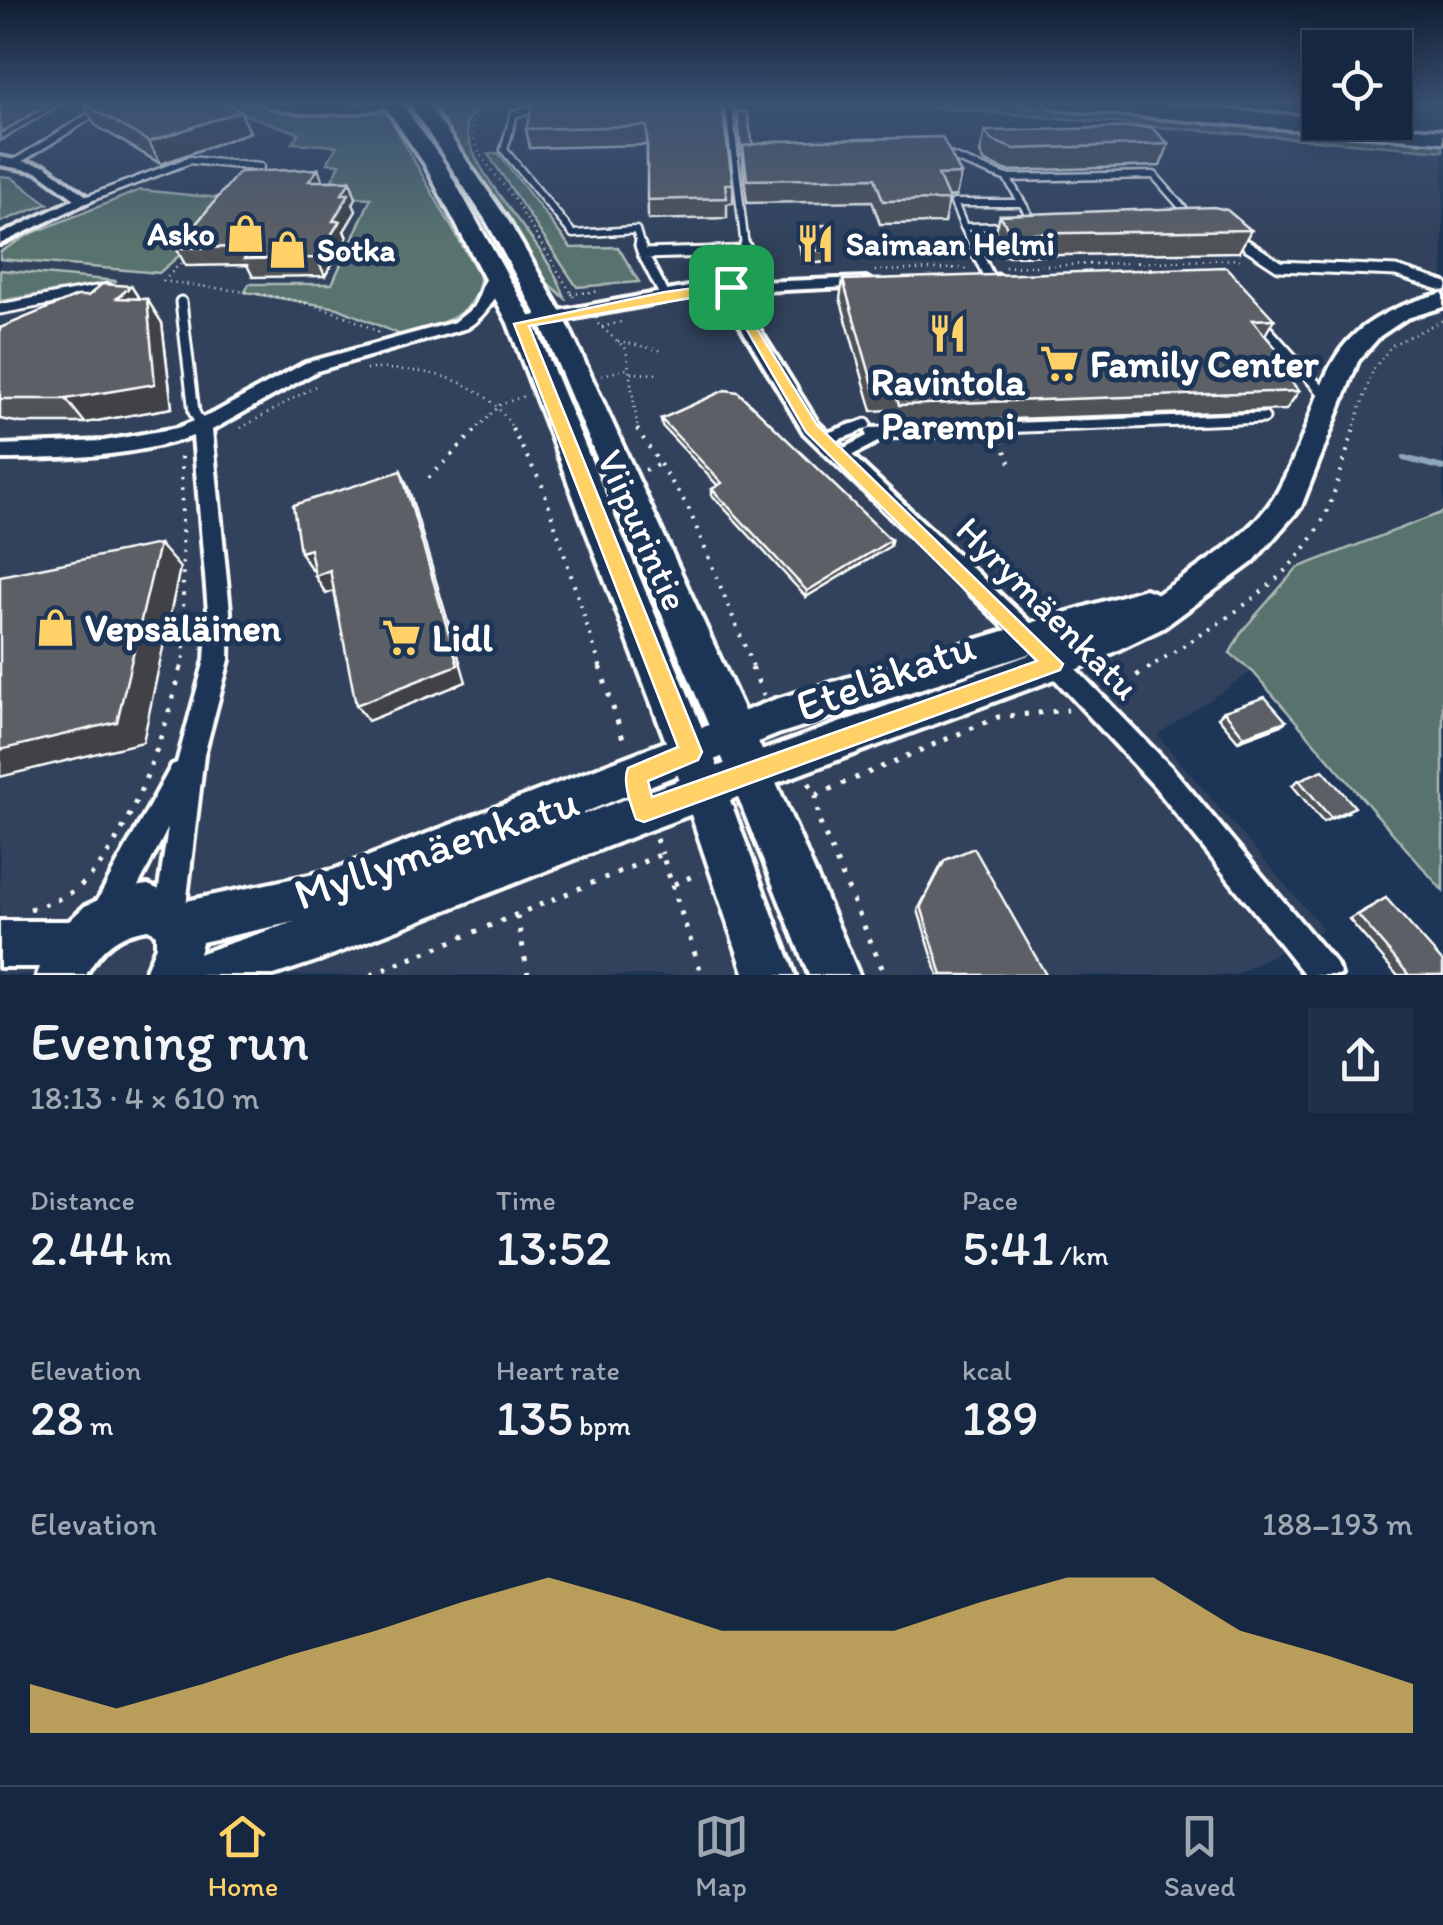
<!DOCTYPE html>
<html lang="en">
<head>
<meta charset="utf-8">
<style>
	body { margin:0; font-family:Itim,sans-serif; background:#1f3048; color:#f1f3f6; height:100vh; display:flex; flex-direction:column; font-size:38px; white-space:nowrap }
	* { box-sizing:border-box; margin:0 }
	p { font-size:32px; color:#9ea6b1 }
	.icon { flex:none; width:55px; height:55px; fill:none; stroke:currentColor; stroke-width:2; stroke-linecap:round; stroke-linejoin:round }
	.map { position:relative; height:975px; overflow:hidden }
	.sheet { display:flex; flex-direction:column; background:#162841; flex:1 }
	.sheet>* { flex:none }
	.buttons { position:absolute; left:1302px; top:30px; display:grid; gap:20px }
	.buttons a { display:grid; place-items:center; width:110px; height:110px; border-radius:0px; background:#162841; box-shadow:0 5px 25px #0003,0 0 0 2px #35445a; font-size:50px }
	.pin { position:absolute; display:grid; place-items:center; width:85px; height:85px; color:#fff; margin:-42px; border-radius:20px; box-shadow:0 5px 15px #0006 }
	.round { display:grid; place-items:center; flex:none; width:105px; height:105px; border-radius:0px; background:#1f3048 }
	.headline { display:flex; align-items:center; justify-content:space-between; height:170px; padding:0 30px }
	h1 { font-size:55px; font-weight:600; line-height:75px }
	.metrics { display:grid; grid-template-columns:repeat(3,1fr); gap:15px; height:170px; padding:10px 30px }
	.metrics div { display:grid; align-content:center }
	.metrics b { font-size:50px; font-weight:600 }
	.metrics small { font-size:28px; font-weight:400 }
	.metrics p { font-size:28px }
	.chart { height:280px; padding:20px 30px }
	.chart p { display:flex; justify-content:space-between }
	.chart svg { width:100%; height:180px; margin-top:10px; fill:#ffd166; opacity:.7 }
	.tab-bar { display:flex; justify-content:space-around; align-items:center; height:140px; border-top:2px solid #35445a; background:#162841; font-size:28px; color:#9ea6b1 }
	.tab-bar a { display:grid; justify-items:center; gap:5px }
	.tab-bar .active { color:#ffd166 }
	.map>svg:first-child { display:block }
	.built { fill:#30425c; fill-rule:evenodd }
	.green { fill:#58726e; stroke:#acb8b6; stroke-width:2.5 }
	.lines { fill:none; stroke-linecap:round; stroke-linejoin:round }
	.stream { stroke:#8ea6b9; stroke-width:6 }
	.service-far2-casing { stroke:#fff; stroke-width:11 }
	.service-far1-casing { stroke:#fff; stroke-width:15 }
	.service-casing { stroke:#fff; stroke-width:18 }
	.minor-casing { stroke:#fff; stroke-width:8 }
	.secondary-casing { stroke:#fff; stroke-width:8 }
	.primary-casing { stroke:#fff; stroke-width:8 }
	.trunk-casing { stroke:#fff; stroke-width:7 }
	.path-far2 { stroke:#fff; stroke-width:2.5; stroke-dasharray:1 5; stroke-linecap:butt }
	.path-far1 { stroke:#fff; stroke-width:4; stroke-dasharray:2.5 8; stroke-linecap:butt }
	.path { stroke:#fff; stroke-width:5; stroke-dasharray:4 10; stroke-linecap:butt }
	.service-far2 { stroke:#1d3557; stroke-width:6 }
	.service-far1 { stroke:#1d3557; stroke-width:9 }
	.service { stroke:#1d3557; stroke-width:10 }
	.minor { fill:#1d3557; fill-rule:evenodd }
	.secondary { fill:#1d3557; fill-rule:evenodd }
	.primary { fill:#1d3557; fill-rule:evenodd }
	.trunk { fill:#1d3557; fill-rule:evenodd }
	.wall { fill:#4f5358; stroke:#fff; stroke-width:2.5 }
	.shaded-wall { fill:#404347; stroke:#fff; stroke-width:2.5 }
	.building { fill:#5c6066; stroke:#fff; stroke-width:2.5 }
	.route { fill:#ffd166; stroke:#fff; stroke-width:2.5; fill-rule:evenodd }
	.labels { text-anchor:middle; stroke-width:10; stroke-linejoin:round; paint-order:stroke }
	.far-poi-label { font-size:32px; font-weight:bold; fill:#fff; stroke:#1d3557; text-anchor:start }
	.poi-label { font-size:38px; font-weight:bold; fill:#fff; stroke:#1d3557; text-anchor:start }
	.street-label { font-size:38px; fill:#fff; stroke:#1d3557 }
	.near-street-label { font-size:45px; fill:#fff; stroke:#1d3557 }
</style>
</head>
<body>
<div class="map">
<svg width="1443" height="975" viewBox="0 0 1443 975">
	<rect width="100%" height="100%" fill="#1d3557"/>
	<filter id="ink" filterUnits="userSpaceOnUse"><feTurbulence type="fractalNoise" baseFrequency=".01" numOctaves="2"/><feDisplacementMap in="SourceGraphic" scale="20" xChannelSelector="R" yChannelSelector="G"/><feConvolveMatrix kernelMatrix="1 2 1 2 8 2 1 2 1" color-interpolation-filters="sRGB"/></filter>
	<g filter="url(#ink)">
		<!-- built -->
		<path class="built" d="M0,103H211L254,116L359,112L426,103H878L1443,151V512L1297,568L1231,653L1253,671L1157,735L1323,929L1235,975H0ZM834,284L1015,292L838,298Z"/>
		<!-- green -->
		<g class="green">
			<path d="M211,103H248L290,112L387,113L480,277C479,317 434,326 401,335L338,308L245,292L249,284H332L371,198L324,196L340,164L327,163L337,146L292,143L299,133Z"/>
			<path d="M439,103H482L466,124C469,178 548,242 565,298L545,281L440,120L434,109Z"/>
			<polygon points="878,103 1007,103 1443,142 1443,151"/>
			<polygon points="498,153 571,248 618,247 639,282 577,287 488,154"/>
			<polygon points="0,176 11,177 48,204 0,222"/>
			<polygon points="140,190 230,199 189,247 159,273 0,259 0,252 30,234"/>
			<polygon points="0,270 117,281 0,301"/>
			<polygon points="1443,512 1443,891 1253,672 1230,653 1242,631 1297,568"/>
		</g>
		<g class="lines">
			<!-- stream -->
			<polyline class="stream" points="1404,458 1443,468"/>
			<defs>
				<g id="service-far2">
					<polyline points="719,103 729,108 745,247"/>
					<polyline points="542,106 514,114 504,150 573,234 636,230 641,247"/>
					<polyline points="944,154 1007,178 1154,175 1189,215"/>
					<polyline points="14,163 111,103"/>
					<polyline points="1007,178 1035,225"/>
					<polyline points="85,200 190,160 260,167"/>
					<polyline points="964,227 954,203 1021,203"/>
					<polyline points="1233,235 1251,247"/>
					<polyline points="974,247 964,227 1011,226"/>
				</g>
				<g id="service-far1">
					<polyline points="640,245 643,254"/>
					<polyline points="745,245 750,286"/>
					<polyline points="973,245 990,279 998,279"/>
					<polyline points="1247,245 1279,266 1396,271 1443,286"/>
					<polyline points="665,296 643,254 744,251"/>
					<polyline points="181,302 194,412 202,427"/>
					<polyline points="0,309 107,289"/>
					<polyline points="1258,320 1327,397"/>
					<polyline points="847,431 866,424"/>
					<polyline points="918,431 1264,418"/>
				</g>
				<g id="service">
					<polyline points="871,433 983,429"/>
					<polyline points="823,440 853,429"/>
					<polyline points="840,456 876,437"/>
				</g>
				<g id="minor">
					<polygon points="0,157 46,166 92,200 0,244 0,235 75,199 38,172 0,165"/>
					<path d="M495,269L503,274C497,298 488,314 467,328L317,371L212,430L230,611L229,660L204,755L185,914L181,925L170,929L159,925L155,914L168,828L119,923L108,927L97,923L93,912L97,901L172,765L177,763L205,660L208,611L193,436C131,457 65,459 0,459V445L104,441L177,428L214,413L305,363L455,322L475,306L487,274Z"/>
					<polygon points="866,278 874,283 871,286 740,292 741,300 818,423 1041,633 1172,768 1336,964 1341,975 1305,975 1154,786 1025,647 804,433 725,300 724,293 705,294 521,328 513,323 521,318 705,284"/>
				</g>
				<path id="secondary" d="M1443,293V307L1407,318L1380,336L1358,361L1301,507L1253,562L1163,628L1066,675L644,832L319,960L274,975H144L156,946V934L148,929C118,933 100,949 86,975H37L40,967H0V921H69L85,906L125,888L148,885L186,901L333,870L776,699L1145,589L1158,594C1198,567 1254,534 1278,491C1334,389 1307,327 1443,293ZM1054,646L551,826L778,734ZM294,922L204,952L199,954L202,942Z"/>
				<g id="primary">
					<polygon points="383,103 401,103 444,163 534,323 712,752 795,975 745,975 670,752 508,323 424,163"/>
					<polygon points="409,103 427,103 509,222 564,317 766,759 859,975 809,975 729,774 538,317 487,222"/>
				</g>
				<g id="trunk">
					<path d="M262,103H393C374,117 281,117 262,103Z"/>
					<polygon points="1047,103 1155,103 1320,118 1320,122 1443,130 1443,142 1057,109"/>
				</g>
			</defs>
			<!-- service-far2 casing -->
			<use href="#service-far2" class="service-far2-casing"/>
			<!-- service-far1 casing -->
			<use href="#service-far1" class="service-far1-casing"/>
			<!-- service casing -->
			<use href="#service" class="service-casing"/>
			<!-- minor casing -->
			<use href="#minor" class="minor-casing"/>
			<!-- secondary casing -->
			<use href="#secondary" class="secondary-casing"/>
			<!-- primary casing -->
			<use href="#primary" class="primary-casing"/>
			<!-- trunk casing -->
			<use href="#trunk" class="trunk-casing"/>
			<!-- path-far2 -->
			<g class="path-far2">
				<polyline points="488,103 473,122 472,133 480,155 514,199 575,299"/>
				<polyline points="1005,267 1240,259"/>
				<polyline points="875,271 970,268"/>
				<path d="M163,281C235,292 315,294 379,333"/>
				<polyline points="163,281 184,260"/>
				<polyline points="571,294 601,291"/>
				<polyline points="598,324 626,349 638,431"/>
				<polyline points="602,327 621,322"/>
				<polyline points="618,341 664,351"/>
				<path d="M366,369C424,368 485,376 514,431"/>
				<polyline points="631,373 661,374"/>
				<polyline points="602,375 631,368"/>
				<polyline points="241,428 319,384"/>
				<polyline points="474,431 500,405 524,396"/>
				<polyline points="1353,431 1373,370 1392,345 1443,320"/>
			</g>
			<!-- path-far1 -->
			<g class="path-far1">
				<polyline points="512,429 542,485 601,669"/>
				<polyline points="637,429 688,507 754,669"/>
				<polyline points="1001,441 1011,465"/>
				<polyline points="645,470 663,463"/>
				<polyline points="429,478 477,429"/>
				<polyline points="1023,601 1047,609"/>
				<polyline points="181,669 184,656 181,452"/>
				<path d="M1147,669C1211,627 1295,584 1327,511C1338,485 1345,456 1354,429"/>
			</g>
			<!-- path -->
			<g class="path">
				<polyline points="600,667 625,745"/>
				<polyline points="752,667 764,695"/>
				<polyline points="1098,670 1124,701"/>
				<polyline points="1113,691 1150,667"/>
				<polyline points="809,783 816,795 819,821 885,975"/>
				<polyline points="816,795 998,717 1068,710"/>
				<polyline points="656,839 662,854"/>
				<polyline points="672,885 702,975"/>
				<path d="M30,909C47,904 66,898 80,886C128,847 167,727 181,667"/>
				<polyline points="517,916 528,975"/>
				<polyline points="371,975 662,854 672,885 700,873"/>
			</g>
			<!-- service-far2 -->
			<use href="#service-far2" class="service-far2"/>
			<!-- service-far1 -->
			<use href="#service-far1" class="service-far1"/>
			<!-- service -->
			<use href="#service" class="service"/>
			<!-- minor -->
			<use href="#minor" class="minor"/>
			<!-- secondary -->
			<use href="#secondary" class="secondary"/>
			<!-- primary -->
			<use href="#primary" class="primary"/>
			<!-- trunk -->
			<use href="#trunk" class="trunk"/>
		</g>
		<!-- wall -->
		<g class="wall">
			<polygon points="83,103 240,111 250,132 161,164 95,125"/>
			<polygon points="721,103 733,184 733,203 727,204 727,218 648,220 647,145 530,148 526,129"/>
			<polygon points="737,117 753,145 961,174 956,196 948,197 949,200 944,223 880,224 872,201 747,203 743,168 743,154 741,155"/>
			<polygon points="985,131 1169,144 1160,166 1008,171 985,162 980,153"/>
			<polygon points="318,169 323,181 350,181 356,198 353,204 356,211 344,231 347,238 325,276 253,277 247,265 186,266 176,248"/>
			<polygon points="1000,215 1251,230 1239,252 1004,256 994,237"/>
			<polygon points="799,226 832,250 830,262 803,264 798,238"/>
			<polygon points="843,280 1274,319 1265,335 1296,372 1290,380 1299,391 1286,410 895,423 891,410 872,411 840,298"/>
			<polygon points="131,286 139,299 162,323 172,408 85,423 21,423 0,419 0,328 88,296"/>
			<polygon points="661,419 891,540 890,546 806,597 712,495 712,489 718,486 662,426"/>
			<polygon points="1224,711 1286,721 1279,726 1238,741 1218,717"/>
			<polygon points="1299,780 1348,812 1323,822 1292,785"/>
			<polygon points="942,864 1046,975 938,975 918,910"/>
			<polygon points="1386,898 1443,975 1397,975 1349,919"/>
		</g>
		<!-- shaded-wall -->
		<g class="shaded-wall">
			<polygon points="51,103 64,103 0,141 0,133"/>
			<polygon points="240,111 250,132 161,164 149,142"/>
			<polygon points="318,169 325,186 309,181"/>
			<polygon points="350,181 356,198 353,204 356,211 344,231 347,238 325,276 317,258 342,194"/>
			<polygon points="131,286 146,309 117,298"/>
			<polygon points="147,299 162,323 172,408 85,423 66,399"/>
			<polygon points="401,471 409,490 466,682 368,721 356,705"/>
			<polygon points="891,540 890,546 806,597 807,591"/>
			<polygon points="159,544 180,568 143,742 0,777 0,750"/>
			<polygon points="310,549 322,567 312,570 300,552"/>
			<polygon points="330,570 342,588 326,594 315,576"/>
			<polygon points="1286,721 1279,726 1238,741 1244,736"/>
		</g>
		<!-- building -->
		<g class="building">
			<polygon points="0,103 51,103 0,133"/>
			<polygon points="83,103 226,103 240,111 149,142"/>
			<polygon points="533,103 721,103 733,184 725,184 727,198 647,200 647,126 526,129"/>
			<polygon points="737,112 747,112 753,145 743,146 744,149 741,149"/>
			<polygon points="1151,127 1169,144 1014,149 991,140 985,131"/>
			<polygon points="942,137 961,174 938,175 949,200 883,201 875,178 747,180 743,146 778,141"/>
			<polygon points="318,169 309,181 350,181 342,194 349,194 333,221 340,221 317,258 244,259 252,247 176,248 239,172"/>
			<polygon points="1214,207 1227,210 1251,230 1011,234 1000,215"/>
			<polygon points="825,225 832,250 804,251 799,226"/>
			<polygon points="1226,267 1274,319 1252,320 1296,372 1283,372 1299,391 899,405 895,391 875,392 843,280"/>
			<polygon points="102,284 131,286 117,298 147,299 155,384 66,399 0,399 0,328 77,296 88,296"/>
			<polygon points="725,390 738,392 891,540 807,591 712,489 722,483 661,419"/>
			<polygon points="401,471 458,665 356,705 330,570 315,576 310,549 300,552 293,505"/>
			<polygon points="159,544 117,722 0,750 0,576"/>
			<polygon points="1265,697 1286,721 1244,736 1224,711"/>
			<polygon points="1323,770 1355,807 1331,818 1299,780"/>
			<polygon points="974,848 1046,975 942,975 921,906 945,860"/>
			<polygon points="1386,898 1443,962 1443,975 1409,975 1358,915"/>
		</g>
	</g>
	<!-- sky -->
	<linearGradient id="sky" x2="0" y2="1"><stop stop-color="#101d30"/><stop offset="0.43" stop-color="#3a5174"/><stop offset="1" stop-color="#3a5174" stop-opacity="0"/></linearGradient>
	<rect width="1443" height="240" fill="url(#sky)"/>
	<!-- route -->
	<path class="route" d="M731,283L737,287L739,300L817,425L1063,664L1060,670L644,822L636,819C631,805 622,782 628,768L678,747L514,324L665,292ZM725,292L806,432L1037,661L652,797L648,781L698,760L702,752L529,326Z"/>
	<!-- icons -->
	<defs>
		<symbol id="shop-bare" viewBox="-9 -9 18 18"><path d="M-5-2.5h2.3a2.7 3.5 0 0 1 5.4 0H5L5.5 6h-11ZM-1.5-2.5h3a1.5 2.3 0 0 0-3 0Z" fill="#ffd166" stroke="#1d3557" stroke-width="2.5" paint-order="stroke"/></symbol>
		<symbol id="restaurant-bare" viewBox="-9 -9 18 18"><path d="M-5-6h1v4h1v-4h1v4h1v-4h1v5L-1.5 .5V6h-2V.5L-5-1ZM5-6V6H3V1.5H1.5Q1.5-4 5-6Z" fill="#ffd166" stroke="#1d3557" stroke-width="2.5" paint-order="stroke"/></symbol>
		<symbol id="supermarket-bare" viewBox="-9 -9 18 18"><path d="M-6-5.5h2.5l.6 2H6L4.5 2H-2.5L-4.4-4H-6ZM-1.5 3.2a1.3 1.3 0 1 0 .1 0ZM3 3.2a1.3 1.3 0 1 0 .1 0Z" fill="#ffd166" stroke="#1d3557" stroke-width="2.5" paint-order="stroke"/></symbol>
	</defs>
	<g fill-rule="evenodd">
		<use href="#shop-bare" x="218" y="206" width="55" height="55"/>
		<use href="#restaurant-bare" x="788" y="216" width="55" height="55"/>
		<use href="#shop-bare" x="260" y="222" width="55" height="55"/>
		<use href="#restaurant-bare" x="920" y="306" width="55" height="55"/>
		<use href="#supermarket-bare" x="1032" y="336" width="55" height="55"/>
		<use href="#shop-bare" x="28" y="600" width="55" height="55"/>
		<use href="#supermarket-bare" x="374" y="610" width="55" height="55"/>
	</g>
	<g class="labels">
		<!-- far-poi labels -->
		<g class="far-poi-label">
			<text x="215" y="245" text-anchor="end">Asko</text>
			<text x="846" y="255">Saimaan Helmi</text>
			<text x="317" y="261">Sotka</text>
		</g>
		<!-- poi labels -->
		<g class="poi-label">
			<text x="1090" y="377">Family Center</text>
			<text x="948" y="395" text-anchor="middle">Ravintola<tspan x="948" dy="44">Parempi</tspan></text>
			<text x="85" y="641">Vepsäläinen</text>
			<text x="432" y="651">Lidl</text>
		</g>
		<!-- street labels -->
		<g class="street-label">
			<text transform="translate(643 530) rotate(66)" y="13">Viipurintie</text>
			<text transform="translate(1048 608) rotate(45)" y="13">Hyrymäenkatu</text>
		</g>
		<!-- near-street labels -->
		<g class="near-street-label">
			<text transform="translate(885 675) rotate(-20)" y="16">Eteläkatu</text>
			<text transform="translate(436 847) rotate(-19)" y="16">Myllymäenkatu</text>
		</g>
	</g>
</svg>
<div class="buttons">
<a><svg class="icon" aria-label="locate" viewBox="0 0 24 24"><circle cx="12" cy="12" r="6"/><path d="M12 2v4M12 18v4M2 12h4M18 12h4"/></svg></a>
</div>
<div class="pin" style="left:731px;top:287px;background:#1e9e55"><svg class="icon" aria-label="arrive" viewBox="0 0 24 24"><path d="M6 21V4h12l-3 4 3 4H6"/></svg></div>
</div>
<section class="sheet">
<div class="headline"><div><h1>Evening run</h1><p>18:13 · 4 × 610 m</p></div><a class="round"><svg class="icon" aria-label="share" viewBox="0 0 24 24"><path d="M12 15V3M7 8l5-5 5 5M5 13v7h14v-7"/></svg></a></div>
<div class="metrics">
<div><p>Distance</p><b>2.44<small> km</small></b></div>
<div><p>Time</p><b>13:52</b></div>
<div><p>Pace</p><b>5:41<small> /km</small></b></div>
</div>
<div class="metrics">
<div><p>Elevation</p><b>28<small> m</small></b></div>
<div><p>Heart rate</p><b>135<small> bpm</small></b></div>
<div><p>kcal</p><b>189</b></div>
</div>
<div class="chart"><p><span>Elevation</span>188–193 m</p>
<svg viewBox="0 0 160 44" preserveAspectRatio="none"><path d="M0 44V32L10 38L20 32L30 25L40 19L50 12L60 6L70 12L80 19L90 19L100 19L110 12L120 6L130 6L140 19L150 25L160 32V44z"/></svg>
</div>
</section>
<nav class="tab-bar">
<a class="active"><svg class="icon" aria-label="home" viewBox="0 0 24 24"><path d="M3 11l9-7 9 7M6 9v11h12V9"/></svg>Home</a>
<a><svg class="icon" aria-label="map" viewBox="0 0 24 24"><path d="M3 6l6-2 6 2 6-2v14l-6 2-6-2-6 2zM9 4v14M15 6v14"/></svg>Map</a>
<a><svg class="icon" aria-label="saved" viewBox="0 0 24 24"><path d="M7 4h10v16l-5-4-5 4z"/></svg>Saved</a>
</nav>
</body>
</html>
